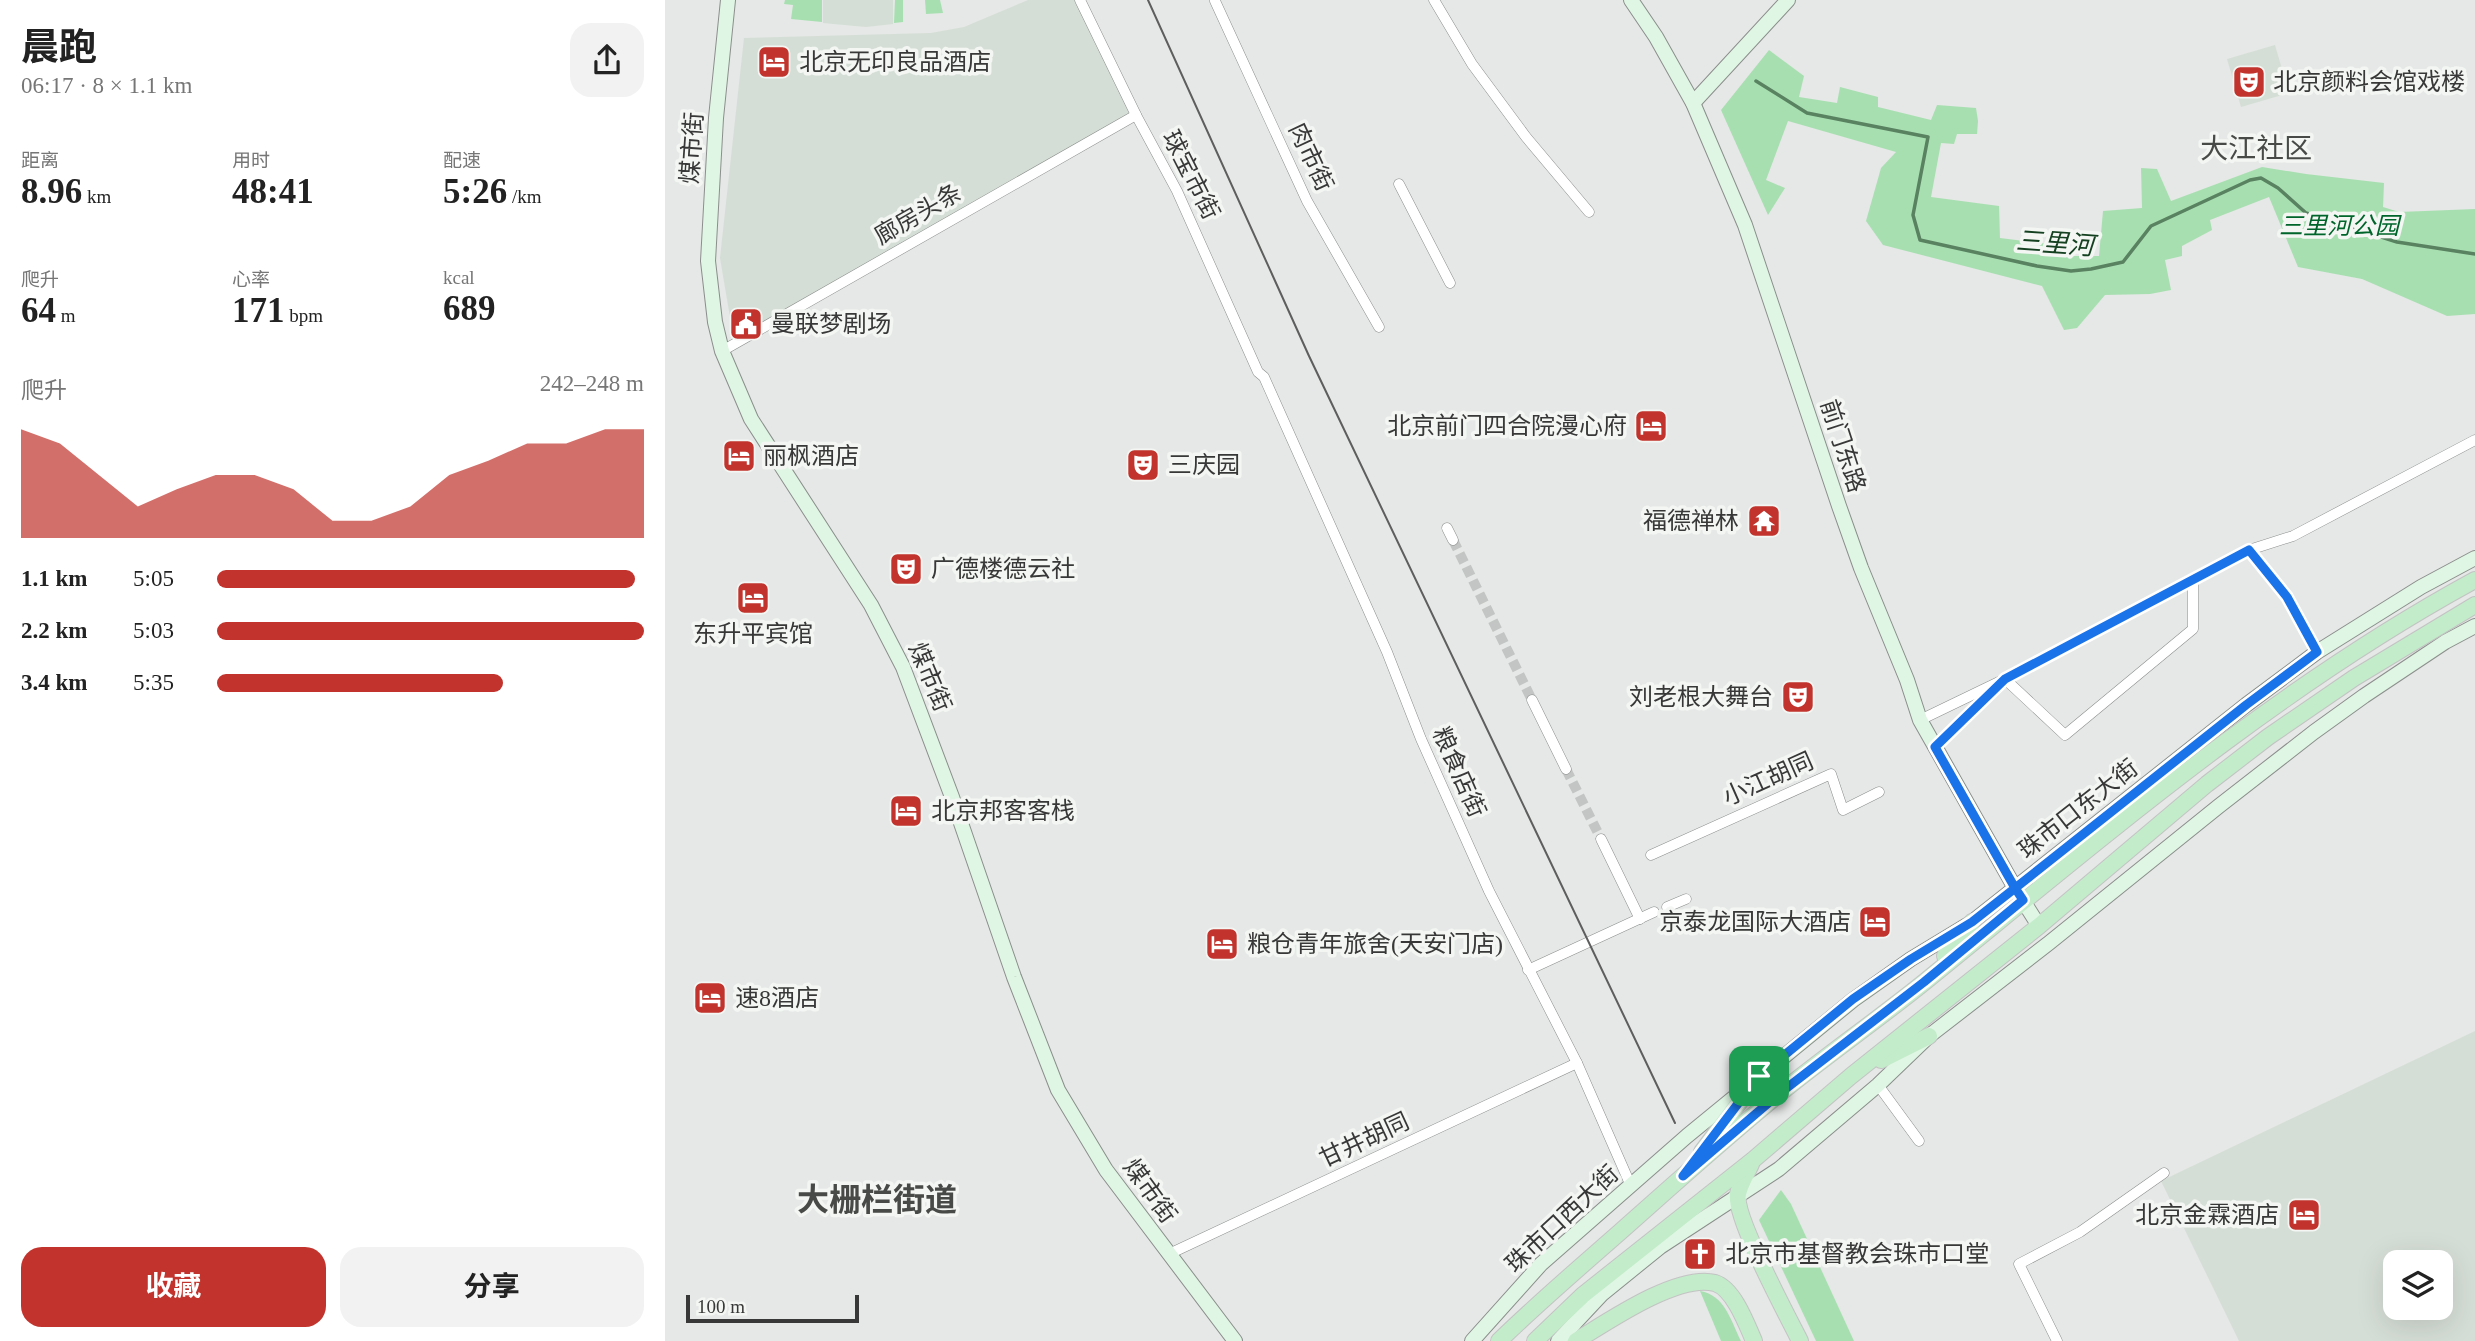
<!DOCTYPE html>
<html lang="zh">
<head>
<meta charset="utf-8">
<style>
	body { margin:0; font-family:"Times New Roman","Noto Sans SC",serif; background:#f2f2f2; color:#222; height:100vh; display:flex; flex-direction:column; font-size:26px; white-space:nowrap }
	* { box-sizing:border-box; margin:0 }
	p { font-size:23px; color:#767676 }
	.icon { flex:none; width:38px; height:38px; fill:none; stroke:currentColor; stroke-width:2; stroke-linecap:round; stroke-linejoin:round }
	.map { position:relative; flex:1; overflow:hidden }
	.drawer { display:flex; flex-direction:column; background:#fff; width:665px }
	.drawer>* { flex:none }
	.controls { position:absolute; left:1718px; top:1250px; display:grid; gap:14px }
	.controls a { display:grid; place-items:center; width:70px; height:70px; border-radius:14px; background:#fff; box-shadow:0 7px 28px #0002; font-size:35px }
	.scale { position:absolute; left:21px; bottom:18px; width:173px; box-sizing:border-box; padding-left:7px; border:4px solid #373837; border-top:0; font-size:19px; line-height:24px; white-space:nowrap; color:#373837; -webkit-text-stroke:5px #f3f6f3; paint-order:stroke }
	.pin { position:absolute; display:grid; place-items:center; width:60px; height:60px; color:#fff; margin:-30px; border-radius:14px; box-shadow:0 4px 10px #0006 }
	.round { display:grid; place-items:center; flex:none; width:74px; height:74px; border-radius:21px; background:#f2f2f2 }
	.headline { display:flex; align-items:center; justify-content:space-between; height:119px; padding:0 21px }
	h1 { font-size:38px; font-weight:700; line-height:52px }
	.metrics { display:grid; grid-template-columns:repeat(3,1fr); gap:10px; height:119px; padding:7px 21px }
	.metrics div { display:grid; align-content:center }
	.metrics b { font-size:35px; font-weight:700 }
	.metrics small { font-size:19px; font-weight:400 }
	.metrics p { font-size:19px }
	.chart { height:196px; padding:14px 21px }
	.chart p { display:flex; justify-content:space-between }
	.chart svg { width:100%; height:126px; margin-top:7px; fill:#c1332c; opacity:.7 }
	.cta { display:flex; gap:14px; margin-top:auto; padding:14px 21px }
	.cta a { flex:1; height:80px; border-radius:21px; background:#c1332c; color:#fff; font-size:28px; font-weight:700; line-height:80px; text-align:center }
	.cta a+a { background:#f2f2f2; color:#222 }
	ul { padding:0 21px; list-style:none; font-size:23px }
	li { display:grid; grid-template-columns:112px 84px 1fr; align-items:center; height:52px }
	li i { height:18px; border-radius:9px; background:#c1332c }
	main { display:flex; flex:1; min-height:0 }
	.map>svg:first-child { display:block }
	.built { fill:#d5ded6; fill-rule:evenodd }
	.green { fill:#a8dfb1 }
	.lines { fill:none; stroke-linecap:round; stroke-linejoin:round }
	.stream { stroke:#598261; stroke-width:3.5 }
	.street-tunnel { stroke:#c2c5c3; stroke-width:10; stroke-dasharray:10 5; stroke-linecap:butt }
	.street-casing { stroke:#8b8e8c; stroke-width:11 }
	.secondary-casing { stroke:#8b8e8c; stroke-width:16 }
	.primary-casing { stroke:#c3c3c3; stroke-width:18 }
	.street { stroke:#fff; stroke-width:10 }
	.secondary { stroke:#e0f6e4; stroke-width:14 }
	.primary { stroke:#c2ecca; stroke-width:16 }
	.tram { stroke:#5d5e5d; stroke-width:2 }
	.route-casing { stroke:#fff; stroke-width:14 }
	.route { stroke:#1a73e8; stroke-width:9 }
	.labels { text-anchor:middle; stroke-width:7; stroke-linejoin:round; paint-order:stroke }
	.poi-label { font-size:24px; fill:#373837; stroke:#f3f6f3; text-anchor:start }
	.street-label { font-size:24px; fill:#373837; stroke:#f3f6f3 }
	.park-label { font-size:24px; font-style:italic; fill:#00652a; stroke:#f3f6f3 }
	.water-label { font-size:26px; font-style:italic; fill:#154121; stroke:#f3f6f3 }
	.quarter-label { font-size:28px; fill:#484a48; stroke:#f3f6f3 }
	.district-label { font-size:32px; font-weight:bold; fill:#484a48; stroke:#f3f6f3 }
</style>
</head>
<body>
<main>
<section class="drawer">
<div class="headline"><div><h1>晨跑</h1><p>06:17 · 8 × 1.1 km</p></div><a class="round"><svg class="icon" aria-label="share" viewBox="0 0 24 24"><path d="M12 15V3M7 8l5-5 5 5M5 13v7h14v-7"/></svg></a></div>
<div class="metrics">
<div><p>距离</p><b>8.96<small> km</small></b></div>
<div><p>用时</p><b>48:41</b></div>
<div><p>配速</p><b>5:26<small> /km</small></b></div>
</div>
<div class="metrics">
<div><p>爬升</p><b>64<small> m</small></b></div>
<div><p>心率</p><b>171<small> bpm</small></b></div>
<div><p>kcal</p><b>689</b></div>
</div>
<div class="chart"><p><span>爬升</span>242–248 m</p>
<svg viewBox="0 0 160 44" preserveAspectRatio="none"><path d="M0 44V6L10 11L20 22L30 33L40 27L50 22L60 22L70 27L80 38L90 38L100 33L110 22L120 17L130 11L140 11L150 6L160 6V44z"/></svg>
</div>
<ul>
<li><b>1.1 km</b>5:05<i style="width:98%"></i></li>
<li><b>2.2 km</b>5:03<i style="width:100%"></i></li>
<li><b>3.4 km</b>5:35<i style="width:67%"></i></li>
</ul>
<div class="cta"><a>收藏</a><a>分享</a></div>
</section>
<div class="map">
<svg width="1810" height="1341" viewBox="0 0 1810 1341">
	<rect width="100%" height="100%" fill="#e5e8e6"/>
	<!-- built -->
	<g class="built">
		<polygon points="158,0 228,0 228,24 201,27 158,23"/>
		<polygon points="363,0 411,0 468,113 78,333 67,329 55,258 79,38 266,33 299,27"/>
		<polygon points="1610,45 1624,93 1576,107 1562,59"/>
		<path d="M1810,1031V1341H1574L1496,1181ZM1731,1262H1776V1307H1731Z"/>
	</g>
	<!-- green -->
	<g class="green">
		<polygon points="120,0 157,0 157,22 126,19 128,5 119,4"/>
		<polygon points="230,0 238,0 238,22 229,23"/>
		<polygon points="260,0 275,0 278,13 261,14"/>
		<polygon points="1104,50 1139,76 1134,97 1172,103 1175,87 1213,97 1213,107 1266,120 1272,105 1311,108 1313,121 1312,134 1292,134 1289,144 1276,143 1266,197 1334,206 1335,238 1384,244 1387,256 1434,256 1438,211 1477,208 1476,168 1492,169 1506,201 1597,167 1641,174 1719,183 1718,207 1734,212 1810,209 1810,314 1782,316 1697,279 1633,267 1604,197 1545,220 1547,230 1517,246 1517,256 1500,260 1506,290 1485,294 1440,295 1412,328 1399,330 1377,286 1218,245 1201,221 1216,168 1231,152 1123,121 1101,180 1120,188 1103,215 1056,110"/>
		<polygon points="1116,1190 1126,1204 1189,1341 1151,1341 1094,1220"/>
		<path d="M1035,1291C1060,1295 1066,1321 1076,1341H1056Z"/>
	</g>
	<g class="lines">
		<!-- stream -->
		<polyline class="stream" points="1091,81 1142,113 1263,137 1248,215 1255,240 1372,266 1406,271 1426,269 1458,262 1486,226 1585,180 1596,178 1613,188 1641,213 1732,242 1810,254"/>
		<!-- street-tunnel -->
		<g class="street-tunnel">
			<polyline points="788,540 867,700"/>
			<polyline points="901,769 936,839"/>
		</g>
		<defs>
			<g id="street">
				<polyline points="415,0 471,115 512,191 593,372 599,377 722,652 756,739 824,891 912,1063 966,1186"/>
				<polyline points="769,0 807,64 861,137 924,212"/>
				<polyline points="550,1 642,201 714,327"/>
				<polyline points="734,184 785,283"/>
				<polyline points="57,351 471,115"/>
				<polyline points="782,528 788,540"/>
				<polyline points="1584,550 1622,597 1652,652"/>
				<polyline points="1340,679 1400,735 1528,629 1528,579"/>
				<polyline points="867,700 901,769"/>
				<polyline points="1255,720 1340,679 1584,550 1628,536 1810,440"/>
				<polyline points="1271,747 1333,686"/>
				<polyline points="936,839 975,919"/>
				<polyline points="986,855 1166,774 1178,810 1214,792"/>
				<polyline points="1002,907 1021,899"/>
				<polyline points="863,970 989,912"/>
				<polyline points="1213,1085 1254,1141"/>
				<polyline points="504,1254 912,1063"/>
				<polyline points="1392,1341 1354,1264 1415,1232 1499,1173"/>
			</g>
			<g id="secondary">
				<polyline points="63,0 51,118 43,261 50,322 57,351 86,419 206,605 238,667 287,797 349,977 393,1090 441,1170 570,1341"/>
				<polyline points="966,0 991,37 1028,103 1080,225 1174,506 1196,568 1242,680 1255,720 1350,888 1374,926"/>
				<polyline points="1028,103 1123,0"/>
				<polyline points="807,1341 876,1264 1022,1136 1188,1000 1246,959 1307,922 1581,705 1652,652 1756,587 1810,558"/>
				<polyline points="893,1341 937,1294 995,1247 1114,1169 1213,1085 1264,1036 1384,943 1554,806 1649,732 1699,696 1780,642 1810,626"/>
			</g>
			<g id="primary">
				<polyline points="1280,956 1307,922"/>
				<polyline points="1216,1060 1264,1036"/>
				<polyline points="1037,1152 1094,1076"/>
				<path d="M1086,1164C1082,1173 1075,1184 1073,1194C1068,1215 1123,1317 1135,1341"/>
				<path d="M834,1341C873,1303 914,1268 955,1232C1007,1186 1060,1138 1114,1094C1163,1054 1214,1019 1262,980C1437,838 1611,688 1810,580"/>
				<polyline points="870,1341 918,1295 1088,1160 1186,1076 1374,926 1542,784 1603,737 1689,678 1810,605"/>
				<path d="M911,1341C942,1322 1013,1273 1050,1283C1069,1289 1082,1325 1089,1341"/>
			</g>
		</defs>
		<!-- street casing -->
		<use href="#street" class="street-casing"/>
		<!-- secondary casing -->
		<use href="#secondary" class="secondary-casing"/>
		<!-- primary casing -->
		<use href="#primary" class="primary-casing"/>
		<!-- street -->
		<use href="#street" class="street"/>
		<!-- secondary -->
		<use href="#secondary" class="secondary"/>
		<!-- primary -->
		<use href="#primary" class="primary"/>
		<!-- tram -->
		<polyline class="tram" points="483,0 644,356 1010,1123"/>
	</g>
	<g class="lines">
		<defs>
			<polyline id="route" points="1094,1076 1188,999 1246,959 1307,922 1368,874 1581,705 1652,652 1622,597 1584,550 1340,679 1270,747 1350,888 1358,900 1259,982 1114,1094 1018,1176 1094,1076"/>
		</defs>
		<!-- route casing -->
		<use href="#route" class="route-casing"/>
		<!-- route -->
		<use href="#route" class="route"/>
	</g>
	<!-- icons -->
	<defs>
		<symbol id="hotel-square" viewBox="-11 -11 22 22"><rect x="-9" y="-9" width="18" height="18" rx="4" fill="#c1332c" stroke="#f3f6f3"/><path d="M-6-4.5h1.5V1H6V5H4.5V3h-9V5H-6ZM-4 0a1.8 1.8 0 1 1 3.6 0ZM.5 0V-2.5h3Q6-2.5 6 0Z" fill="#fff"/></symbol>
		<symbol id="theatre-square" viewBox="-11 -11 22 22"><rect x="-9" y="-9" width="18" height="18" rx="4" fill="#c1332c" stroke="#f3f6f3"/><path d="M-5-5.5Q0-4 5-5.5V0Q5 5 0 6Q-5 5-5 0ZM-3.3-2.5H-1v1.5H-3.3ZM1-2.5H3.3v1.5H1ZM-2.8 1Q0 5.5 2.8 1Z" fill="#fff"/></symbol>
		<symbol id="civic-square" viewBox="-11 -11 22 22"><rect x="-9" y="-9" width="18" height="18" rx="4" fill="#c1332c" stroke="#f3f6f3"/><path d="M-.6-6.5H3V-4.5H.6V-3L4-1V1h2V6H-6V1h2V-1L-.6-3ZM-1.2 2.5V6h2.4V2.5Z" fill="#fff"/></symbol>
		<symbol id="temple-square" viewBox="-11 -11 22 22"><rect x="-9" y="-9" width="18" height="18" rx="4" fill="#c1332c" stroke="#f3f6f3"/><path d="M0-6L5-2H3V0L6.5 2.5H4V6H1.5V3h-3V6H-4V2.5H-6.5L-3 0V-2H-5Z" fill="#fff"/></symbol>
		<symbol id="church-square" viewBox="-11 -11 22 22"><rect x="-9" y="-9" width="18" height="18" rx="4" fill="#c1332c" stroke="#f3f6f3"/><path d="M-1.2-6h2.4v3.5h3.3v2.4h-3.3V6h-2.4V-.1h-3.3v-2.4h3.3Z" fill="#fff"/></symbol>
	</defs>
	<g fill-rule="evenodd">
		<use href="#hotel-square" x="90" y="43" width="38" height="38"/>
		<use href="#theatre-square" x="1565" y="63" width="38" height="38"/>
		<use href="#civic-square" x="62" y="305" width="38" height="38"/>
		<use href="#hotel-square" x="967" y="407" width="38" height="38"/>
		<use href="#hotel-square" x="55" y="437" width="38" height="38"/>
		<use href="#theatre-square" x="459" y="446" width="38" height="38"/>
		<use href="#temple-square" x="1080" y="502" width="38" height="38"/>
		<use href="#theatre-square" x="222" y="550" width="38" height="38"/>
		<use href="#hotel-square" x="69" y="579" width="38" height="38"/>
		<use href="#theatre-square" x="1114" y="678" width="38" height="38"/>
		<use href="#hotel-square" x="222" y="792" width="38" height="38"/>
		<use href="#hotel-square" x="1191" y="903" width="38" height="38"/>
		<use href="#hotel-square" x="538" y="925" width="38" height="38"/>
		<use href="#hotel-square" x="26" y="979" width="38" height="38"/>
		<use href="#hotel-square" x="1620" y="1196" width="38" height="38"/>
		<use href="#church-square" x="1016" y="1235" width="38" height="38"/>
	</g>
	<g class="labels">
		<!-- poi labels -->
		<g class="poi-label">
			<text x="134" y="70">北京无印良品酒店</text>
			<text x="1608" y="90">北京颜料会馆戏楼</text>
			<text x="106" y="332">曼联梦剧场</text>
			<text x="962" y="434" text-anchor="end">北京前门四合院漫心府</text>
			<text x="98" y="464">丽枫酒店</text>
			<text x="503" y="473">三庆园</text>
			<text x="1074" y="529" text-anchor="end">福德禅林</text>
			<text x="266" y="577">广德楼德云社</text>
			<text x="88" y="642" text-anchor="middle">东升平宾馆</text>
			<text x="1108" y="705" text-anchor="end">刘老根大舞台</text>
			<text x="266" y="819">北京邦客客栈</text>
			<text x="1186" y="930" text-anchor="end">京泰龙国际大酒店</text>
			<text x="582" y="952">粮仓青年旅舍(天安门店)</text>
			<text x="70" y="1006">速8酒店</text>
			<text x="1614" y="1223" text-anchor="end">北京金霖酒店</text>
			<text x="1060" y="1262">北京市基督教会珠市口堂</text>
		</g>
		<!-- street labels -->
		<g class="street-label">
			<text transform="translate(27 148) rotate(-86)" y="8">煤市街</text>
			<text transform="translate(646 157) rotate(65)" y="8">肉市街</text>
			<text transform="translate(526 175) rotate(63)" y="8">球宝市街</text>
			<text transform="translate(253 214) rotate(-30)" y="8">廊房头条</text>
			<text transform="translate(1178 446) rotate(72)" y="8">前门东路</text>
			<text transform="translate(265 677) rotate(67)" y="8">煤市街</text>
			<text transform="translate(794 772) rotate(66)" y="8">粮食店街</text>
			<text transform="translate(1103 779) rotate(-24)" y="8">小江胡同</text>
			<text transform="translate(1413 809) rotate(-38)" y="8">珠市口东大街</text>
			<text transform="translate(699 1140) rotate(-25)" y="8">甘井胡同</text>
			<text transform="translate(485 1191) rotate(54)" y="8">煤市街</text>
			<text transform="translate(897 1219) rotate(-43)" y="8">珠市口西大街</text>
		</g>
		<!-- park labels -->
		<g class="park-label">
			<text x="1674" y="234">三里河公园</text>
		</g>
		<!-- water labels -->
		<g class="water-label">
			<text transform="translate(1390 243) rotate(4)" y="9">三里河</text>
		</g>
		<!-- quarter labels -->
		<g class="quarter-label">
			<text x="1591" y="158">大江社区</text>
		</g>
		<!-- district labels -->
		<g class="district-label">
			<text x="212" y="1211">大栅栏街道</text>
		</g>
	</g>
</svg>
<div class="controls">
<a><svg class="icon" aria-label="layers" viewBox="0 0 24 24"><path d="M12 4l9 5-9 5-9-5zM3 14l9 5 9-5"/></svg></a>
</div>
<div class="scale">100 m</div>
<div class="pin" style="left:1094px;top:1076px;background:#1e9e55"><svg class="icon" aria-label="arrive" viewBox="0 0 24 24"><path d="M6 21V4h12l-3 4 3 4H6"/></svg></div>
</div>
</main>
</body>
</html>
